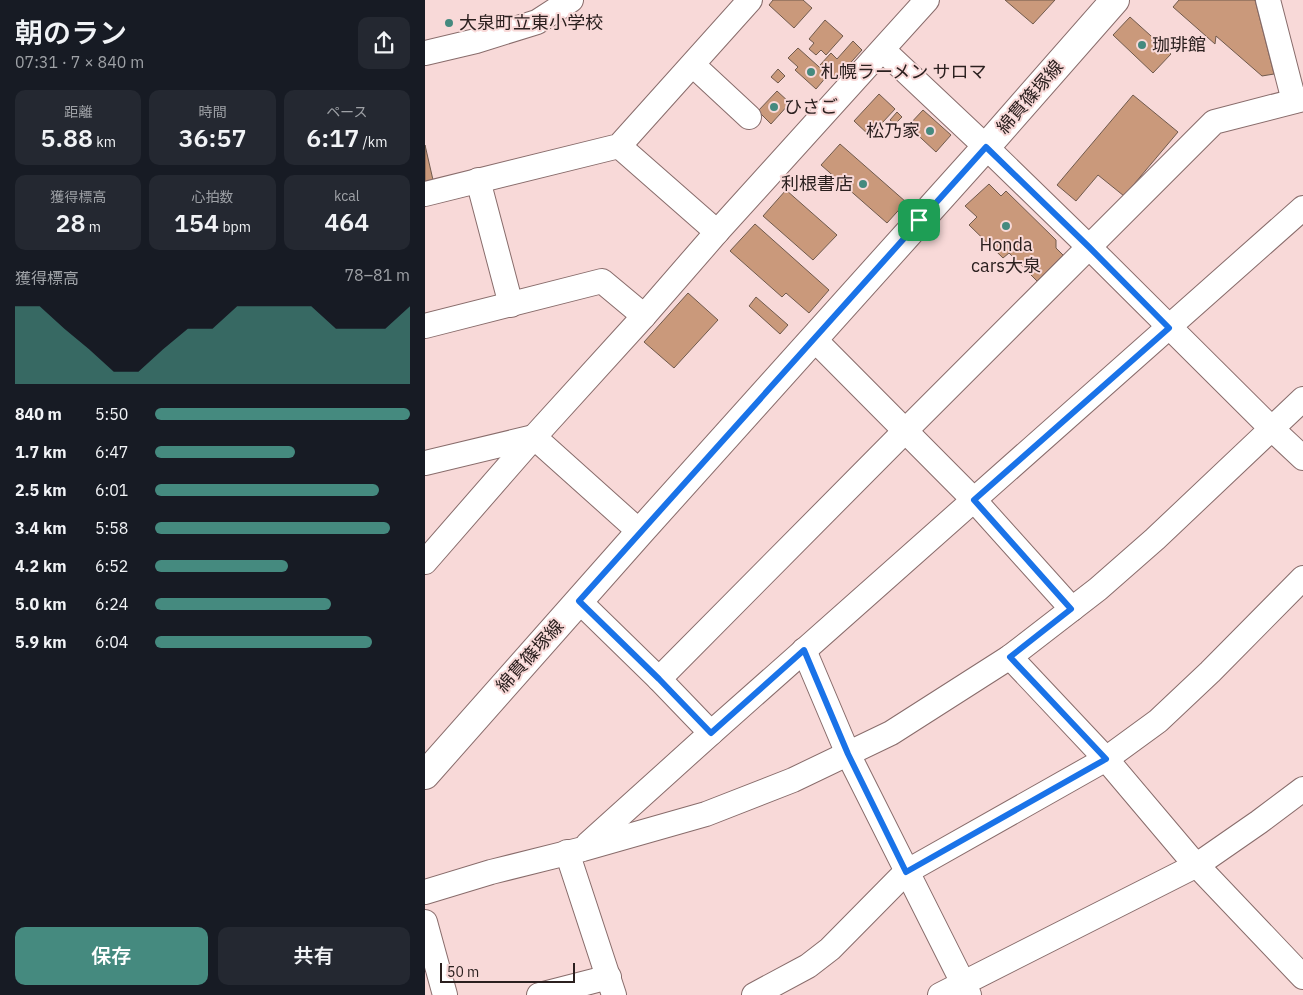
<!DOCTYPE html>
<html lang="ja">
<head>
<meta charset="utf-8">
<style>
	body { margin:0; font-family:"IBM Plex Sans","Noto Sans JP",sans-serif; background:#242831; color:#f1f3f6; height:100vh; display:flex; flex-direction:column; font-size:19px; white-space:nowrap }
	* { box-sizing:border-box; margin:0 }
	p { font-size:16px; color:#9ea1a6 }
	.icon { flex:none; width:28px; height:28px; fill:none; stroke:currentColor; stroke-width:2; stroke-linecap:round; stroke-linejoin:round }
	.map { position:relative; flex:1; overflow:hidden }
	.side { display:flex; flex-direction:column; background:#171b24; width:425px }
	.side>* { flex:none }
	.scale { position:absolute; left:15px; bottom:12px; width:135px; box-sizing:border-box; padding-left:5px; border:2px solid #2b201f; border-top:0; font-size:14px; line-height:18px; white-space:nowrap; color:#2b201f; -webkit-text-stroke:4px #f8d9d8; paint-order:stroke }
	.pin { position:absolute; display:grid; place-items:center; width:42px; height:42px; color:#fff; margin:-21px; border-radius:10px; box-shadow:0 2px 8px #0006 }
	.round { display:grid; place-items:center; flex:none; width:52px; height:52px; border-radius:10px; background:#242831 }
	.head { display:flex; align-items:center; justify-content:space-between; height:85px; padding:0 15px }
	h1 { font-size:28px; font-weight:600; line-height:38px }
	.metrics { display:grid; grid-template-columns:repeat(3,1fr); gap:8px; height:85px; padding:5px 15px }
	.metrics div { display:grid; align-content:center; border-radius:10px; background:#242831; text-align:center }
	.metrics b { font-size:25px; font-weight:600 }
	.metrics small { font-size:14px; font-weight:400 }
	.metrics p { font-size:14px }
	.chart { height:140px; padding:10px 15px }
	.chart p { display:flex; justify-content:space-between }
	.chart svg { width:100%; height:90px; margin-top:5px; fill:#458a7f; opacity:.7 }
	.cta { display:flex; gap:10px; margin-top:auto; padding:10px 15px }
	.cta a { flex:1; height:58px; border-radius:10px; background:#458a7f; color:#fff; font-size:20px; font-weight:600; line-height:58px; text-align:center }
	.cta a+a { background:#242831; color:#f1f3f6 }
	ul { padding:0 15px; list-style:none; font-size:16px }
	li { display:grid; grid-template-columns:80px 60px 1fr; align-items:center; height:38px }
	li i { height:12px; border-radius:6px; background:#458a7f }
	main { display:flex; flex:1; min-height:0 }
	.map>svg:first-child { display:block }
	.building { fill:#ca997b; stroke:#705a4d }
	.lines { fill:none; stroke-linecap:round; stroke-linejoin:round }
	.minor-casing { stroke:#886c6b; stroke-width:26 }
	.major-casing { stroke:#886c6b; stroke-width:30 }
	.minor { stroke:#fff; stroke-width:24 }
	.major { stroke:#fff; stroke-width:28 }
	.route-casing { stroke:#fff; stroke-width:10 }
	.route { stroke:#1a73e8; stroke-width:6 }
	.poi-dot { fill:#458a7f; stroke:#f8d9d8; stroke-width:2 }
	.labels { text-anchor:middle; stroke-width:4; stroke-linejoin:round; paint-order:stroke }
	.poi-label { font-size:18px; fill:#2b201f; stroke:#f8d9d8; text-anchor:start }
	.street-label { font-size:18px; fill:#2b201f; stroke:#f8d9d8 }
</style>
</head>
<body>
<main>
<section class="side">
<div class="head"><div><h1>朝のラン</h1><p>07:31 · 7 × 840 m</p></div><a class="round"><svg class="icon" aria-label="share" viewBox="0 0 24 24"><path d="M12 15V3M7 8l5-5 5 5M5 13v7h14v-7"/></svg></a></div>
<div class="metrics">
<div><p>距離</p><b>5.88<small> km</small></b></div>
<div><p>時間</p><b>36:57</b></div>
<div><p>ペース</p><b>6:17<small> /km</small></b></div>
</div>
<div class="metrics">
<div><p>獲得標高</p><b>28<small> m</small></b></div>
<div><p>心拍数</p><b>154<small> bpm</small></b></div>
<div><p>kcal</p><b>464</b></div>
</div>
<div class="chart"><p><span>獲得標高</span>78–81 m</p>
<svg viewBox="0 0 160 44" preserveAspectRatio="none"><path d="M0 44V6L10 6L20 17L30 27L40 38L50 38L60 27L70 17L80 17L90 6L100 6L110 6L120 6L130 17L140 17L150 17L160 6V44z"/></svg>
</div>
<ul>
<li><b>840 m</b>5:50<i style="width:100%"></i></li>
<li><b>1.7 km</b>6:47<i style="width:55%"></i></li>
<li><b>2.5 km</b>6:01<i style="width:88%"></i></li>
<li><b>3.4 km</b>5:58<i style="width:92%"></i></li>
<li><b>4.2 km</b>6:52<i style="width:52%"></i></li>
<li><b>5.0 km</b>6:24<i style="width:69%"></i></li>
<li><b>5.9 km</b>6:04<i style="width:85%"></i></li>
</ul>
<div class="cta"><a>保存</a><a>共有</a></div>
</section>
<div class="map">
<svg width="878" height="995" viewBox="0 0 878 995">
	<rect width="100%" height="100%" fill="#f8d9d8"/>
	<!-- building -->
	<g class="building">
		<polygon points="348,0 378,0 387,8 369,28 344,5"/>
		<polygon points="580,0 630,0 608,24"/>
		<polygon points="754,0 830,0 849,74 837,76 791,36 790,44 748,7"/>
		<polygon points="705,17 746,54 728,73 688,35"/>
		<polygon points="400,20 418,36 401,55 396,50 391,55 384,49 389,43 384,39"/>
		<polygon points="428,41 437,50 411,79 395,65 406,53 412,59"/>
		<polygon points="373,48 403,75 391,89 370,70 373,67 363,58"/>
		<polygon points="353,69 360,76 353,83 346,77"/>
		<polygon points="352,91 365,103 346,124 333,111"/>
		<polygon points="454,94 470,109 445,136 429,121"/>
		<polygon points="708,95 753,132 699,196 673,175 651,201 632,185"/>
		<polygon points="498,110 526,135 511,152 483,126"/>
		<polygon points="472,112 477,117 470,124 465,120"/>
		<polygon points="415,144 481,202 462,223 396,165"/>
		<polygon points="0,145 8,180 0,182"/>
		<polygon points="564,184 576,196 581,191 631,240 631,248 638,255 612,281 584,253 578,258 544,225 552,217 540,206"/>
		<polygon points="361,190 412,235 388,260 338,216"/>
		<polygon points="330,224 404,290 384,313 361,293 357,297 305,251"/>
		<polygon points="263,293 293,320 249,368 219,342"/>
		<polygon points="331,297 363,325 355,334 324,306"/>
	</g>
	<g class="lines">
		<defs>
			<g id="minor">
				<polyline points="843,0 869,101"/>
				<polyline points="458,50 561,147 664,247 847,429 878,458"/>
				<polyline points="0,53 51,41 112,22 146,0"/>
				<polyline points="268,65 324,117"/>
				<polyline points="194,146 292,232"/>
				<polyline points="53,180 86,305"/>
				<polyline points="0,194 194,146 325,0"/>
				<polyline points="0,326 177,281 219,316"/>
				<polyline points="389,339 549,500 647,609"/>
				<polyline points="109,437 215,532"/>
				<polyline points="0,463 109,437"/>
				<polyline points="0,562 109,437 219,316 292,232 502,0"/>
				<polyline points="154,601 234,679 286,733"/>
				<polyline points="379,650 423,754 544,995"/>
				<polyline points="585,657 681,759 763,856 878,977"/>
				<polyline points="234,679 480,431 789,122 878,99"/>
				<polyline points="163,844 286,733 878,208"/>
				<polyline points="142,852 189,995"/>
				<polyline points="0,892 66,872 158,849 281,814 368,780 466,733 585,657 673,589 730,539 878,399"/>
				<polyline points="0,922 20,995"/>
				<polyline points="114,995 184,977"/>
				<polyline points="329,995 383,966 405,949 481,872 681,759 733,721 785,672 878,578"/>
				<polyline points="515,995 772,865 834,822 878,789"/>
			</g>
			<polyline id="major" points="0,775 215,532 561,147 690,0"/>
		</defs>
		<!-- minor casing -->
		<use href="#minor" class="minor-casing"/>
		<!-- major casing -->
		<use href="#major" class="major-casing"/>
		<!-- minor -->
		<use href="#minor" class="minor"/>
		<!-- major -->
		<use href="#major" class="major"/>
	</g>
	<g class="lines">
		<defs>
			<polygon id="route" points="561,147 664,247 744,328 549,500 646,609 585,657 681,759 481,872 423,754 379,650 286,733 234,679 154,601"/>
		</defs>
		<!-- route casing -->
		<use href="#route" class="route-casing"/>
		<!-- route -->
		<use href="#route" class="route"/>
	</g>
	<!-- markers -->
	<g class="poi-dot">
		<circle cx="24" cy="23" r="5"/>
		<circle cx="717" cy="45" r="5"/>
		<circle cx="386" cy="72" r="5"/>
		<circle cx="349" cy="107" r="5"/>
		<circle cx="505" cy="131" r="5"/>
		<circle cx="438" cy="184" r="5"/>
		<circle cx="581" cy="226" r="5"/>
	</g>
	<g class="labels">
		<!-- poi labels -->
		<g class="poi-label">
			<text x="34" y="29">大泉町立東小学校</text>
			<text x="727" y="51">珈琲館</text>
			<text x="396" y="78">札幌ラーメン サロマ</text>
			<text x="359" y="113">ひさご</text>
			<text x="495" y="137" text-anchor="end">松乃家</text>
			<text x="428" y="190" text-anchor="end">利根書店</text>
			<text x="581" y="251" text-anchor="middle">Honda<tspan x="581" dy="21">cars大泉</tspan></text>
		</g>
		<!-- street labels -->
		<g class="street-label">
			<text transform="translate(605 97) rotate(-49)" y="6">綿貫篠塚線</text>
			<text transform="translate(105 656) rotate(-48)" y="6">綿貫篠塚線</text>
		</g>
	</g>
</svg>
<div class="scale">50 m</div>
<div class="pin" style="left:494px;top:220px;background:#1e9e55"><svg class="icon" aria-label="arrive" viewBox="0 0 24 24"><path d="M6 21V4h12l-3 4 3 4H6"/></svg></div>
</div>
</main>
</body>
</html>
